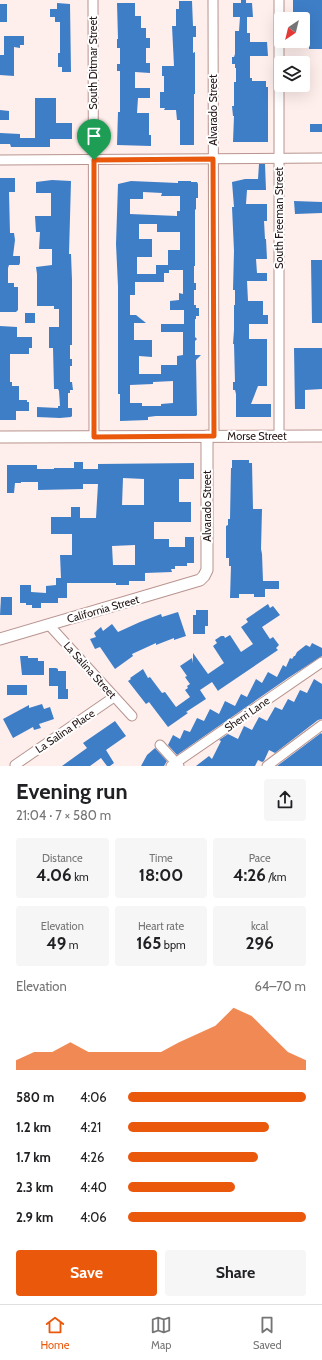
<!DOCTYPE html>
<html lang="en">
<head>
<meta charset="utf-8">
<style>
	body { margin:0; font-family:Cabin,sans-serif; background:#f6f6f6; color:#202124; height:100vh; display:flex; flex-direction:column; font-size:15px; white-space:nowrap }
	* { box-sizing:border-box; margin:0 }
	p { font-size:13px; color:#757577 }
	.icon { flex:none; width:22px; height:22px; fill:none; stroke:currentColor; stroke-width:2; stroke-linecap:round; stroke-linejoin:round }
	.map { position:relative; height:766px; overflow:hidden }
	.details { display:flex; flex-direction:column; background:#fff; flex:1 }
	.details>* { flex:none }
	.needle { width:26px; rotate:215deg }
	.fabs { position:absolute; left:274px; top:12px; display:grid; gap:8px }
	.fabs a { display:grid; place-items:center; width:36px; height:36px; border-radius:4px; background:#fff; box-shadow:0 4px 16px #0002; font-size:20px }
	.pin { position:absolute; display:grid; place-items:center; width:34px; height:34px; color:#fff; margin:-41px -17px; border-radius:50% 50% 50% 0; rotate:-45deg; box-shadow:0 0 4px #0007 }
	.pin .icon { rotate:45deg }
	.round { display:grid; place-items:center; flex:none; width:42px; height:42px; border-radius:4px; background:#f6f6f6 }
	.headline { display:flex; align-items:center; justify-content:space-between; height:68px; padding:0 16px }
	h1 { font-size:22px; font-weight:800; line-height:30px }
	.stats { display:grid; grid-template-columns:repeat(3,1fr); gap:6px; height:68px; padding:4px 16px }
	.stats div { display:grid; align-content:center; border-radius:4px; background:#f6f6f6; text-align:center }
	.stats b { font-size:17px; font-weight:800 }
	.stats small { font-size:11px; font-weight:400 }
	.stats p { font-size:11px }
	.chart { height:112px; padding:8px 16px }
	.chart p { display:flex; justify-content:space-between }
	.chart svg { width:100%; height:72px; margin-top:4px; fill:#ea580c; opacity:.7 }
	.cta { display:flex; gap:8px; margin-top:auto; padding:8px 16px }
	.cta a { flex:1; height:46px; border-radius:4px; background:#ea580c; color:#fff; font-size:16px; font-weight:800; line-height:46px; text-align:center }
	.cta a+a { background:#f6f6f6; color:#202124 }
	ul { padding:0 16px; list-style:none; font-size:13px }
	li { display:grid; grid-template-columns:64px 48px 1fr; align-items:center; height:30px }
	li i { height:10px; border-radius:5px; background:#ea580c }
	.dock { display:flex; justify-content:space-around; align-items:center; height:56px; border-top:1px solid #e0e0e0; background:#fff; font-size:11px; color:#757577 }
	.dock a { display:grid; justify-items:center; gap:2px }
	.dock .selected { color:#ea580c }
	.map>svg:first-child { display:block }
	.building { fill:#3e7ec7; fill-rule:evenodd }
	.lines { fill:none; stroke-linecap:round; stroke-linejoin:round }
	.minor-casing { stroke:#b8948f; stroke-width:11 }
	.tertiary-casing { stroke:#b8948f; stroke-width:13 }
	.minor { stroke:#fff; stroke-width:9 }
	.tertiary { stroke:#fff; stroke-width:11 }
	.route-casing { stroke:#fff; stroke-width:8 }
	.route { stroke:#ea580c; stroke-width:5 }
	.labels { text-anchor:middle; stroke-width:4; stroke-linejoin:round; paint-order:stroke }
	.street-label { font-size:11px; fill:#251716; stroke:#fff }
</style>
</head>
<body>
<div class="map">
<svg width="322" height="766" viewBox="0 0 322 766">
	<rect width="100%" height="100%" fill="#feeeec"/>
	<!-- building -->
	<g class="building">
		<polygon points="241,0 246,0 246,3 252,3 253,17 247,17 247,33 250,33 250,42 267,42 268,56 250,56 250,78 252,78 252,81 266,81 266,87 268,87 268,142 233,142 234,116 233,116 232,106 234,106 234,82 236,82 236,68 235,68 235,64 232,64 232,57 234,57 235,54 235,31 239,31 240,17 233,17 233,3 241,3"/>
		<polygon points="293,0 322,0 322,49 309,49 309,42 305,42 305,26 303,26 303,19 293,19"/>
		<polygon points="179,1 192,1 193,26 196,26 196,37 193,37 193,53 195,52 195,94 194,94 194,145 180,145 180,120 177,120 176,110 164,110 165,108 160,108 160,92 164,92 164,76 162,76 162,66 174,66 172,26 176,26 176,9 179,9"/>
		<polygon points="57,3 70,4 71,72 62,72 62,67 58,67 58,53 60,53 60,22 55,22 55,17 50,17 50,9 57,9"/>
		<polygon points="117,3 135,3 135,16 141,16 141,28 146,28 146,38 150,38 150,48 146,48 146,63 150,63 150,73 135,72 135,88 150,88 150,98 138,98 137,113 149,113 149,135 151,135 151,146 117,145 118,112 120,112 120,71 117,71 117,64 120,64 120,48 117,48 117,39 118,39"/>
		<rect x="0" y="4" width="7" height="18"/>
		<polygon points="4,36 24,36 24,45 20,45 20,48 14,47 14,76 0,75 0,55 4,55"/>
		<polygon points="35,98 56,98 56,123 72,123 72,139 50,139 50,147 11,147 10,144 0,144 0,133 20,134 20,138 35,138"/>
		<polygon points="0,110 9,111 9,120 0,120"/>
		<rect x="310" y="124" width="12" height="8"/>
		<polygon points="259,164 265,164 266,190 247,190 246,204 267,204 267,221 264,221 265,239 266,239 267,259 256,259 257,273 267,273 267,281 247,281 248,301 263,301 263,315 268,315 268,324 249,324 249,339 267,339 267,386 258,386 251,404 271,404 271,417 236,417 236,394 235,390 233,390 233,382 235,382 234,344 233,344 234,330 234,305 235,305 235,290 233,290 234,251 232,207 234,207 232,182 245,179 258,179"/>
		<polygon points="0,178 15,178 15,192 9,192 10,233 14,233 15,240 13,256 20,256 20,263 19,265 9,265 8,268 8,283 14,283 14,287 18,287 18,310 16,312 0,312"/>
		<polygon points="52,180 71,181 69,254 71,254 72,280 72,345 70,345 70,359 72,359 72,366 70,366 70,382 72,382 73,390 70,390 70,393 68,393 68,408 72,408 72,416 71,417 60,418 37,417 37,407 58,408 58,406 60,406 59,391 58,389 54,389 53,348 49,348 49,327 59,327 59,309 54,309 54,306 37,306 37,274 36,267 52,265 52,249 39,249 40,232 36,232 35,216 51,216 51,193 36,193 36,182"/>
		<path d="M131,181L178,183V181H191V182H197L198,184V198H196V209L195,210V266H194V283H196V290H194V305H196V308H199V316H196V319H195V337L197,339L195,341V355H201L196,360L197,415L196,416H156L148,417V420L120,421V394H118V286L116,244L118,184ZM143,192L162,193L161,196H180V211H177V216L130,214V199H143ZM139,224H157V232H180V250H168V265H156V274H137V257H152V239H139ZM169,270H183V294L179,293V300L170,301V310H184V324H161V332H183V355L177,356V365H161V374H139V356L152,357V340H134V323H146L136,315H130V295H135V282H164V273H169ZM173,381V403L161,404V406H142V403H130V385L153,384V382Z"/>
		<polygon points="294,201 322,202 322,213 295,214"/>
		<polygon points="311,260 322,260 322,323 312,323"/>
		<rect x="25" y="313" width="10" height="10"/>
		<polygon points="0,326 17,327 17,337 32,337 32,348 29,348 29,354 10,354 10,382 12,382 12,386 19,386 19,400 27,400 27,402 29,402 29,411 16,411 16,420 0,420"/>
		<polygon points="294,348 322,348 322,389 305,390 305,409 295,409"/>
		<polygon points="232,460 249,460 249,463 252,463 253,509 262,509 261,549 262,554 263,581 279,581 279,589 265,589 265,597 254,597 254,594 239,594 239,598 230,598 231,566 229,566 229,558 226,558 226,526 228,525 228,519 230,519 231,468 232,468"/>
		<path d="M74,462H83V469H98V464L194,463V479H179V502H191V522H154V539H169V547H185V537H194V563H187V566H175V569H171L172,572L145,573V581H129V585H116V583H67V598H58V603H41V608H32V605H26V603H20V585H31V592L46,593V586L56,585V578H61L60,555H72V534H51V517H71V507H80V518H96L98,484H83V489L38,490V482H21V483H15L14,493H7V465H37V469H54V468H74ZM123,478L144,479V505H122ZM135,545V565H113L112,546Z"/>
		<polygon points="1,597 12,597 12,615 0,615"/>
		<polygon points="268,604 270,608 273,606 280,615 262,627 270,639 273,637 279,645 276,648 278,650 219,690 220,689 218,691 212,682 200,690 206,699 186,712 188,713 168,727 149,702 146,704 128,681 131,679 130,678 143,669 148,678 150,677 162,693 165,692 176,707 190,697 185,690 188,688 187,686 190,684 185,677 187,676 180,666 192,658 193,663 193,653 208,674 224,663 213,646 217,643 215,640 221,636 224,636 225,638 230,635 241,652 253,644 241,627 248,622 246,619"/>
		<polygon points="196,610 208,610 208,626 205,626 205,634 193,634 193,615 196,615"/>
		<polygon points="178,612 186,636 174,640 174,638 156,645 156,643 132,654 133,656 115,669 100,647 95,649 90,639 96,637 94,633 101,627 103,631 112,624 118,632 140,622 161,614 162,617"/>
		<polygon points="312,643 322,648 322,656 288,678 177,755 168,745 173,735 180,739 184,730 190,732 197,718 204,721 210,709 219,714 225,701 235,706 241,694 247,697 256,679 262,683 268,672 277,677 283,665 286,667 290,658 292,659 294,656 295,656 297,652 306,645 310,647"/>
		<polygon points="20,656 28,656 28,658 38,658 38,661 44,661 44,675 22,675"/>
		<polygon points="49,668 56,668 58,669 58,671 66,671 66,689 68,689 68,699 58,699 58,686 49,686"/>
		<polygon points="314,679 322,684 322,719 318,720 275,753 269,750 264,761 262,762 258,760 255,766 196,766 209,756 212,759 221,741 219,740 228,734 238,739 244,726 252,730 259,717 267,721 275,707 282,710 288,699 294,702 300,690 307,693"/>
		<rect x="7" y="685" width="20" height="10"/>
		<polygon points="42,704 44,709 50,707 54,719 39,724 41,728 34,730 33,727 13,738 3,719 29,705 29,708"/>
		<polygon points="115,721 126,736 106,750 114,763 110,766 107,766 101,758 90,766 62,766 87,748 83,743"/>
		<polygon points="321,733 322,734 322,766 277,766"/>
		<polygon points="155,748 167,761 164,766 141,766 147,755"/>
	</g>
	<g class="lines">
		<defs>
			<g id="minor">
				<polyline points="93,0 94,437"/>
				<polyline points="213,0 214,436"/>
				<polyline points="279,0 279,436"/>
				<polyline points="0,160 322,158"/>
				<polyline points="49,625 132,716"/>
				<polyline points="160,745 179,766"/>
				<polyline points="15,765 114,697"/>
				<polyline points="171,766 322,662"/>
				<polyline points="267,766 322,725"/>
			</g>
			<g id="tertiary">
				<polyline points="0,437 322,436"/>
				<polyline points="0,639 200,580 204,576 207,570 207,436"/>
			</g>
		</defs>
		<!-- minor casing -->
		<use href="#minor" class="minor-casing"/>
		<!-- tertiary casing -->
		<use href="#tertiary" class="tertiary-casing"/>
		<!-- minor -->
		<use href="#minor" class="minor"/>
		<!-- tertiary -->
		<use href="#tertiary" class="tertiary"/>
	</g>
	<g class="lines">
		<defs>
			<polygon id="route" points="213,159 214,436 94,437 94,160"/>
		</defs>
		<!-- route casing -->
		<use href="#route" class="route-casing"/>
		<!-- route -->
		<use href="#route" class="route"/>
	</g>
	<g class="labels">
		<!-- street labels -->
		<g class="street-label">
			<text transform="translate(93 63) rotate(-90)" y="4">South Ditmar Street</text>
			<text transform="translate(213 110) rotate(-90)" y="4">Alvarado Street</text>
			<text transform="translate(279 218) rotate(-90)" y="4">South Freeman Street</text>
			<text x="257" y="440">Morse Street</text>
			<text transform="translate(207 506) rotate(-90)" y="4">Alvarado Street</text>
			<text transform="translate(103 609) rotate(-16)" y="4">California Street</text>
			<text transform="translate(90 670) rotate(48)" y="4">La Salina Street</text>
			<text transform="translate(247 714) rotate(-35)" y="4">Sherri Lane</text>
			<text transform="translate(65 731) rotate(-34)" y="4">La Salina Place</text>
		</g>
	</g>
</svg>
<div class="fabs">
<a><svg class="needle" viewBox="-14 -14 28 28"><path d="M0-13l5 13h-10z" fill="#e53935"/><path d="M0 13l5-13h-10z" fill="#757577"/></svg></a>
<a><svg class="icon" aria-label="layers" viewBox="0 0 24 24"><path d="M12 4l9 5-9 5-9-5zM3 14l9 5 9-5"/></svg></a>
</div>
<div class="pin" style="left:94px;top:160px;background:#1e9e55"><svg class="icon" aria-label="arrive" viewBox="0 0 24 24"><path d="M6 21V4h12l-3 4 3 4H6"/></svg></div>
</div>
<section class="details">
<div class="headline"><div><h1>Evening run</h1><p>21:04 · 7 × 580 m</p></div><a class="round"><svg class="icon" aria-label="share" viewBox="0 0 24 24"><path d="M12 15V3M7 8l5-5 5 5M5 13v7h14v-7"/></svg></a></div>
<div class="stats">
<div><p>Distance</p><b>4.06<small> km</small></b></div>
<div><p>Time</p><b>18:00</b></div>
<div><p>Pace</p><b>4:26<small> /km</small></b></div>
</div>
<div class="stats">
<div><p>Elevation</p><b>49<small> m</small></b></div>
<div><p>Heart rate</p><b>165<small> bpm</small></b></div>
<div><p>kcal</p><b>296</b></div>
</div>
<div class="chart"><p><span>Elevation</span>64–70 m</p>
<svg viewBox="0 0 160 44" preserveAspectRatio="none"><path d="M0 44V38L10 33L20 33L30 27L40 33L50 33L60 33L70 33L80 33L90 27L100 22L110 17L120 6L130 11L140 22L150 33L160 38V44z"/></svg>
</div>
<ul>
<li><b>580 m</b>4:06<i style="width:100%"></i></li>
<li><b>1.2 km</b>4:21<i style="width:79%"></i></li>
<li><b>1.7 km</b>4:26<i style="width:73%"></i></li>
<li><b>2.3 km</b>4:40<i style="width:60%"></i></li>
<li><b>2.9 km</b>4:06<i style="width:100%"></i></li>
</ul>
<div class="cta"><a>Save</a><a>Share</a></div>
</section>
<nav class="dock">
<a class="selected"><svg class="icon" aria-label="home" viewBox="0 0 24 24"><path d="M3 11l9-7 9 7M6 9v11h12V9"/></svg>Home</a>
<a><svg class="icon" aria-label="map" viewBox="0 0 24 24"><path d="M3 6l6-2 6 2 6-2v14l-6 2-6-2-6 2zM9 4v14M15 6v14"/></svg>Map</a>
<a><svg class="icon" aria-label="saved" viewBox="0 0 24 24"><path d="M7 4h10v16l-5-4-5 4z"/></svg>Saved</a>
</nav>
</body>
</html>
